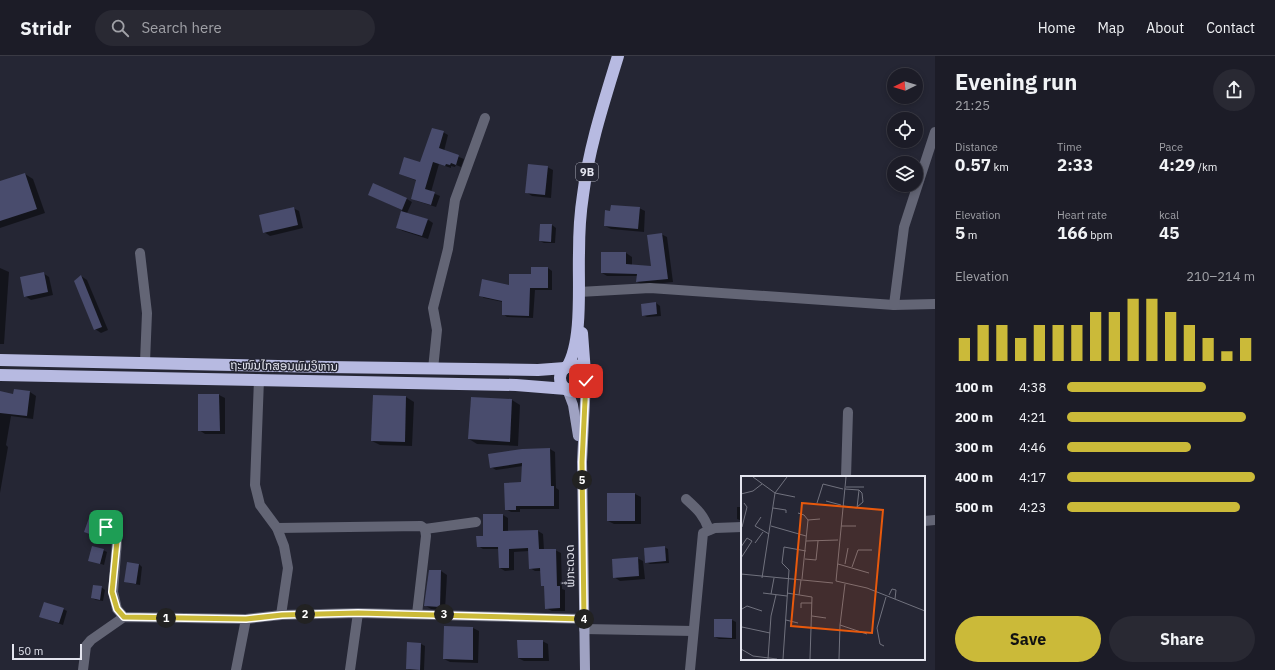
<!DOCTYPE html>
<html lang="en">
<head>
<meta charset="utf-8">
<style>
	body { margin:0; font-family:"IBM Plex Sans","Noto Sans Lao",sans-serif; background:#292933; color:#f1f3f6; height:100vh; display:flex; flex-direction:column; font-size:15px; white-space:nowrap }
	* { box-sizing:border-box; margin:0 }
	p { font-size:13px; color:#a0a1a7 }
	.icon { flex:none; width:22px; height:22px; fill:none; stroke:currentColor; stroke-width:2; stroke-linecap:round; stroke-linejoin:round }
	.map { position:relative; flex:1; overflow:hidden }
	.side { display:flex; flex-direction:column; background:#1c1c27; width:340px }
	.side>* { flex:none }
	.needle { width:26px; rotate:265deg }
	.tools { position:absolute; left:887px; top:12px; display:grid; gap:8px }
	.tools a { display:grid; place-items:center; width:36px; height:36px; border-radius:50%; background:#1c1c27; box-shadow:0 2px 6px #0003,0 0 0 1px #3a3a44; font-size:20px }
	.scale { position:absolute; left:12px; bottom:10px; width:70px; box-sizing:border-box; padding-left:4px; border:2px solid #e3e4ee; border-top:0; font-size:11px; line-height:14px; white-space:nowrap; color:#e3e4ee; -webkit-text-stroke:3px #252634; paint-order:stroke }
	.pin { position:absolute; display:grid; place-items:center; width:34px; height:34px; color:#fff; margin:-17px; border-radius:8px; box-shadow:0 2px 6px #0006 }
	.km { position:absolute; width:20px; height:20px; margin:-10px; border-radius:50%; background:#222; color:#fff; font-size:11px; line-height:20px; text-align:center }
	.round { display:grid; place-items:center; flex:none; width:42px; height:42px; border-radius:21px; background:#292933 }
	.overview { display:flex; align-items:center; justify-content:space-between; height:68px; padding:0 20px }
	h1 { font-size:22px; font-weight:700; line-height:30px }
	.metrics { display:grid; grid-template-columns:repeat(3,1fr); gap:6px; height:68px; padding:4px 20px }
	.metrics div { display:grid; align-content:center }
	.metrics b { font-size:17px; font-weight:700 }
	.metrics small { font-size:11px; font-weight:400 }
	.metrics p { font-size:11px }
	.chart { height:112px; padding:8px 20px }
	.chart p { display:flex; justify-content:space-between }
	.chart svg { width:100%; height:72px; margin-top:4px; stroke:#cbba39; stroke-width:6 }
	.button { display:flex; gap:8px; margin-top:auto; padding:8px 20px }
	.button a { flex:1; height:46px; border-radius:24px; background:#cbba39; color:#111; font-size:16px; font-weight:700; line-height:46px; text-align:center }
	.button a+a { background:#292933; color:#f1f3f6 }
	ul { padding:0 20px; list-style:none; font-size:13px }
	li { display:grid; grid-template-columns:64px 48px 1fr; align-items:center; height:30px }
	li i { height:10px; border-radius:5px; background:#cbba39 }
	header { display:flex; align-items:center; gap:24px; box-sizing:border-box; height:56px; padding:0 20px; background:#1c1c27; border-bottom:1px solid #3a3a44 }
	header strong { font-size:19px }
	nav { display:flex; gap:22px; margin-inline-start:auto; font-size:14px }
	.search { width:280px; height:36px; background:#292933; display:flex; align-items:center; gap:10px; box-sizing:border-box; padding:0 14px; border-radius:22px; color:#a0a1a7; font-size:15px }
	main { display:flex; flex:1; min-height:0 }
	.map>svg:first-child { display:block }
	.shadow { fill:#0007 }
	.building { fill:#494c6d }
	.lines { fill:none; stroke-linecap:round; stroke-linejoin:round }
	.minor { stroke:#636575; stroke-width:10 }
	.major { stroke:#9fa2c2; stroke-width:10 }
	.highway { stroke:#b7bae1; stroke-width:12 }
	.route-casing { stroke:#fff; stroke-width:8 }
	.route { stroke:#cbba39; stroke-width:5 }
	.labels { text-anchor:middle; stroke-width:3; stroke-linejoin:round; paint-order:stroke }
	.shield { fill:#252634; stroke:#aaabb6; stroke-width:1 }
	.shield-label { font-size:11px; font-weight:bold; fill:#e3e4ee }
	.street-label { font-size:12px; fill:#e3e4ee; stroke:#252634 }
	.inset-road { fill:none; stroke:#71727e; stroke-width:1 }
	.view { fill:#e8590c; fill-opacity:0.15; stroke:#e8590c; stroke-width:2 }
	.inset-edge { fill:none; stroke:#e3e4ee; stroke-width:2 }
</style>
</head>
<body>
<header>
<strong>Stridr</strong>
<div class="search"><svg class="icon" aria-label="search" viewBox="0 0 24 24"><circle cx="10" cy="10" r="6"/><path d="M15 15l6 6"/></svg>Search here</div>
<nav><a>Home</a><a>Map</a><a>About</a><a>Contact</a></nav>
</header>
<main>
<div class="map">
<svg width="935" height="614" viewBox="0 0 935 614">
	<rect width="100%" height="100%" fill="#252634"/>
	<!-- shadow -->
	<g class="shadow">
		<polygon points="443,76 448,79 444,95 464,103 461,111 456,109 455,111 451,110 451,112 439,108 431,136 440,140 436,151 417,145 412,142 417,125 400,118 421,108"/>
		<polygon points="547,111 553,114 551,142 532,140 526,136"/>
		<polygon points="25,118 33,123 45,157 0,172 0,126"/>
		<polygon points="369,139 407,143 412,146 407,157 427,163 433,167 428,183 403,175 397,172 402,154"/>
		<polygon points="293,152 299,155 303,172 270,180 264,176"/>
		<polygon points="639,152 645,155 644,176 611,173 605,170"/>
		<polygon points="552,169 556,172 555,187 544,187 540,185"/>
		<polygon points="661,178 667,181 673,226 643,229 637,226 637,220 607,220 602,217 626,197 632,201 632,209 652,211"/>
		<polygon points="0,212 9,216 4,288 0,288"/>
		<polygon points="548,212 552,215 552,234 535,234 533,262 507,261 503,258 503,246 484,242 480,239 510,230"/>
		<polygon points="43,217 49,221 53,239 31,244 25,240"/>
		<polygon points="81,220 87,224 108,274 101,277 95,273"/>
		<polygon points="656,247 660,250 661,260 647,261 643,259"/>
		<polygon points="14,334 30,336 36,340 33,363 11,360 6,389 8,391 0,437 0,336 14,339"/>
		<polygon points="199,339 219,339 225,342 225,378 205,378 199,374"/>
		<polygon points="406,341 414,346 412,390 380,389 372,385"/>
		<polygon points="471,342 512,344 520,349 518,390 477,388 469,383"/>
		<polygon points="550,393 555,396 556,432 559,434 559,453 520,453 520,456 511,456 506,453 522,427 523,410 496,414 491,411"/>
		<polygon points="635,438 641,441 641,468 614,468 608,465"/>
		<polygon points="737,451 742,451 742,465 737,463"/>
		<polygon points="484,459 503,459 508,462 508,476 538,475 543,478 544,494 555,494 561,497 562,533 565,534 565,555 552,555 546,552 545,531 542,529 541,515 535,515 530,512 529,495 514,496 514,514 505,515 500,512 499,493 483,493 478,490 484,481"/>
		<polygon points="90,463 105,469 102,482 89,478"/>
		<polygon points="664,491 668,493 669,507 650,508 646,506"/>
		<polygon points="103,494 107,496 104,509 89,504"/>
		<polygon points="637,502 643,505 645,523 620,525 614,521"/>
		<polygon points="139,508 142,511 140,529 129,527 125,525"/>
		<polygon points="430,515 441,515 447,519 445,554 431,553 426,550"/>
		<polygon points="101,531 105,534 103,545 96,544 92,542"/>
		<polygon points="63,553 67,555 63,569 41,561"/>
		<polygon points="715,564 732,564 736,566 736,583 719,583 715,581"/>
		<polygon points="445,571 473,572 479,575 478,607 450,606 444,603"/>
		<polygon points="542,585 548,588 549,605 524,605 518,602"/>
		<polygon points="408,587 421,588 425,590 424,614 410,614 407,613"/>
	</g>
	<!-- building -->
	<g class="building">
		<polygon points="432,72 444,75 439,92 459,99 456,109 451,107 450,109 446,108 445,110 433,106 425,133 435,136 431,149 411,143 416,124 399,118 404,101 420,106"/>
		<polygon points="528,108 548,110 545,139 525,137"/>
		<polygon points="25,117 37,153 0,165 0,125"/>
		<polygon points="373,127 407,142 402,154 368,139"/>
		<polygon points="611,149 640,151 638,173 604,170 605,154 610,155"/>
		<polygon points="294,151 298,169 263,177 259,159"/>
		<polygon points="401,155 428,163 422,180 396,172"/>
		<polygon points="540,168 552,168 551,186 539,185"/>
		<polygon points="662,177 668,223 636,226 637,218 601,217 601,196 626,196 626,208 651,210 647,179"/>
		<polygon points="531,211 548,211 548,232 530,232 529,260 502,259 502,245 479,240 482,223 509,229 509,218 531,218"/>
		<polygon points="44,216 48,236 24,241 20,221"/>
		<polygon points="81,219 102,271 94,274 74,225"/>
		<polygon points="656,246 657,258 642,260 641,248"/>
		<polygon points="14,333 30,335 27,360 0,357 0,335 13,338"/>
		<polygon points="198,338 219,338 220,375 198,375"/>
		<polygon points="373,339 406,340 405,386 371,385"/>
		<polygon points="471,341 512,343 510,386 468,383"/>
		<polygon points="550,392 551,430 554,430 554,450 516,450 516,454 505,454 504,427 521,426 522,407 490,412 488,398 522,393"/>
		<rect x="607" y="437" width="28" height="28"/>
		<polygon points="483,458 503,458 503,475 538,474 539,493 556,493 557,530 560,530 560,552 545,553 544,530 541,530 540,512 529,513 528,492 509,493 509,512 499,512 498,491 477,491 476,480 483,480"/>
		<polygon points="89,462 102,466 100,469 100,473 98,481 84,476"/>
		<polygon points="92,490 104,493 100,508 88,505"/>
		<polygon points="665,490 666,505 645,507 644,492"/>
		<polygon points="638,501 639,520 613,522 612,503"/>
		<polygon points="127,506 139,508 136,528 124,526"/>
		<polygon points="429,514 441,514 440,551 424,550"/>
		<polygon points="93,529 102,530 100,544 91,542"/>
		<polygon points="44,546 64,552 59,567 39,561"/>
		<polygon points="714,563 732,563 732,582 714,581"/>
		<polygon points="444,570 473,571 473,604 443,603"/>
		<polygon points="517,584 543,584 543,602 518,602"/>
		<polygon points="407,586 421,587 420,614 406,613"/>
	</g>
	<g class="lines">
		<!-- minor -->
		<g class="minor">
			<polyline points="140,197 147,257 145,306"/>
			<polyline points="579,236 650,232 894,249 935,248"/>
			<polyline points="894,249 904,171 935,76"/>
			<polyline points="433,313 437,274 433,252 448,193 455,144 485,62"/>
			<polyline points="259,323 255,429 260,449 277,472 284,490 288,512 281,559"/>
			<polyline points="846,421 848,356"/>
			<path d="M686,443C697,453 704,459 709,474"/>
			<polyline points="924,465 935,464"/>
			<polyline points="106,471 117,485 113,536 117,553 124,561"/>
			<polyline points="277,472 421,470 425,473 426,480 417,558"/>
			<polyline points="425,473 476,466"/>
			<polyline points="584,573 693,575"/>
			<polyline points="83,614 86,590 91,584 124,561 246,563 281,559 358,557 584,563"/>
			<polyline points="236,614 246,563"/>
			<polyline points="350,614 358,557"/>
			<polyline points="690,614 703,477 715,472 742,471"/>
		</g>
		<!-- major -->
		<g class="major">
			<polyline points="567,333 573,349 578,380"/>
			<polyline points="585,614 582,406 586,325"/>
		</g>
		<!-- highway -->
		<g class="highway">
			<polyline points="582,277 585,317"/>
			<polyline points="0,304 327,311 538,314 565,312"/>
			<circle cx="573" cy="322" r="13"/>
			<path d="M567,311C583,285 578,228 579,197C579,177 580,158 583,139C589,91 604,46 618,0"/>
			<polyline points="0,319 516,329 566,333"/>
		</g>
	</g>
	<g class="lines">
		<defs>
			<polyline id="route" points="106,471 117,485 112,536 117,553 124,561 246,563 282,559 358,557 584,563 582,406 586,325"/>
		</defs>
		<!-- route casing -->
		<use href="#route" class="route-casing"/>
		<!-- route -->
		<use href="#route" class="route"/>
	</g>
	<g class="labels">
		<!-- shield labels -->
		<rect class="shield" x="576" y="107" width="22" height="18" rx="3"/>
		<g class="shield-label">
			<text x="587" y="120">9B</text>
		</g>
		<!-- street labels -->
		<g class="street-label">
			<text transform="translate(284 310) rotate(1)" y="4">ຖະໜົນໄກສອນພົມວິຫານ</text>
			<text transform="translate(570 510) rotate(-91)" y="4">ພໍ່ກະດວດ</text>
		</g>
	</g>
	<!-- overview -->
	<g transform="translate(741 420)">
		<rect width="184" height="184" fill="#252634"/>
		<path class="inset-road" d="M12,1L34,17L54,21M105,11H123M0,18L12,15L21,8M85,25L100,29M76,27L82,8L102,13M102,30L116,32L118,14L104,13M116,31L122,26L121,17L118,14M32,32L45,34V37M57,37L63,39L67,44L61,103M20,41L14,50L28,58M67,44L79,43M30,50L65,60M100,50H115M1,51L6,31L3,27M65,65L97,64M14,67L22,56M0,71L6,62L11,65L0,82M64,83L75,84L77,65M97,88L128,97M104,88L107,72M111,91L117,74H131M0,98L92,107M21,102L34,17L46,1M95,105L105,1M95,105L126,112L184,135M22,117L46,120M46,117L71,121L69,183M30,118L33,102M58,119L60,104M148,119L151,113L155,114L154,123M60,132V127H71M0,133V169M1,133L6,130L21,135M71,140L85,142M45,144L57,147M99,149L126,158M1,151L29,157M143,170L139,168L136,152L145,121M0,173L12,180L36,183M27,183L30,140L35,119M42,183L48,94L41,87L43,71L65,75M98,183L99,149L104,108"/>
		<path class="view" d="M61,27L142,34L131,157L50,150Z"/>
		<rect width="184" height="184" class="inset-edge"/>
	</g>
</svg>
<div class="tools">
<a><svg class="needle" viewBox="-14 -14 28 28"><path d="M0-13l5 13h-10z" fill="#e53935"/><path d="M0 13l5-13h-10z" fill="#a0a1a7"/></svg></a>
<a><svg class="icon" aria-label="locate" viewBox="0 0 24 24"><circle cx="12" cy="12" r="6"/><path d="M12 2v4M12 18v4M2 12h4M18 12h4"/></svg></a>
<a><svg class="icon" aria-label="layers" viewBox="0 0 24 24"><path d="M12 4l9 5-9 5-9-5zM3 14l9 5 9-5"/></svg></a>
</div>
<div class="scale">50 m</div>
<div class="pin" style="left:106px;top:471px;background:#1e9e55"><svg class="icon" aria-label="arrive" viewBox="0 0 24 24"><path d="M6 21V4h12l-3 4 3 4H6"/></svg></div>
<div class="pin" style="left:586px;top:325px;background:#d93025"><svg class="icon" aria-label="check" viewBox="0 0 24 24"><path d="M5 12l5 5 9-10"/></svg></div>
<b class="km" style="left:166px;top:562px">1</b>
<b class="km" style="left:305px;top:558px">2</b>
<b class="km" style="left:444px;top:558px">3</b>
<b class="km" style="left:584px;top:563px">4</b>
<b class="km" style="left:582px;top:424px">5</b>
</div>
<section class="side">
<div class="overview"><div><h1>Evening run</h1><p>21:25</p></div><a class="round"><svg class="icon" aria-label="share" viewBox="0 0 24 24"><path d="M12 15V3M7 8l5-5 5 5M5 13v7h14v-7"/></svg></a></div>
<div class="metrics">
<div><p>Distance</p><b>0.57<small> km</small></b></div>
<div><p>Time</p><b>2:33</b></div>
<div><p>Pace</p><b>4:29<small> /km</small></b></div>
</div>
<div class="metrics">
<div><p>Elevation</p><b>5<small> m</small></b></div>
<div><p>Heart rate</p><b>166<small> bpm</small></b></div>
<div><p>kcal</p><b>45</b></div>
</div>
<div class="chart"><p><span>Elevation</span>210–214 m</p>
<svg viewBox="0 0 160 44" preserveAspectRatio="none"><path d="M5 44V30M15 44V22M25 44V22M35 44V30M45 44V22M55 44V22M65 44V22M75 44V14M85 44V14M95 44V6M105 44V6M115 44V14M125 44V22M135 44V30M145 44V38M155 44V30"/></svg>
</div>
<ul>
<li><b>100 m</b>4:38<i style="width:74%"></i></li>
<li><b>200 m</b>4:21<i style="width:95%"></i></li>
<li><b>300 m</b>4:46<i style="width:66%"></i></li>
<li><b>400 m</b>4:17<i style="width:100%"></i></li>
<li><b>500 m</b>4:23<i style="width:92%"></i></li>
</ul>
<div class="button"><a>Save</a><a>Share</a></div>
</section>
</main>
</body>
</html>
